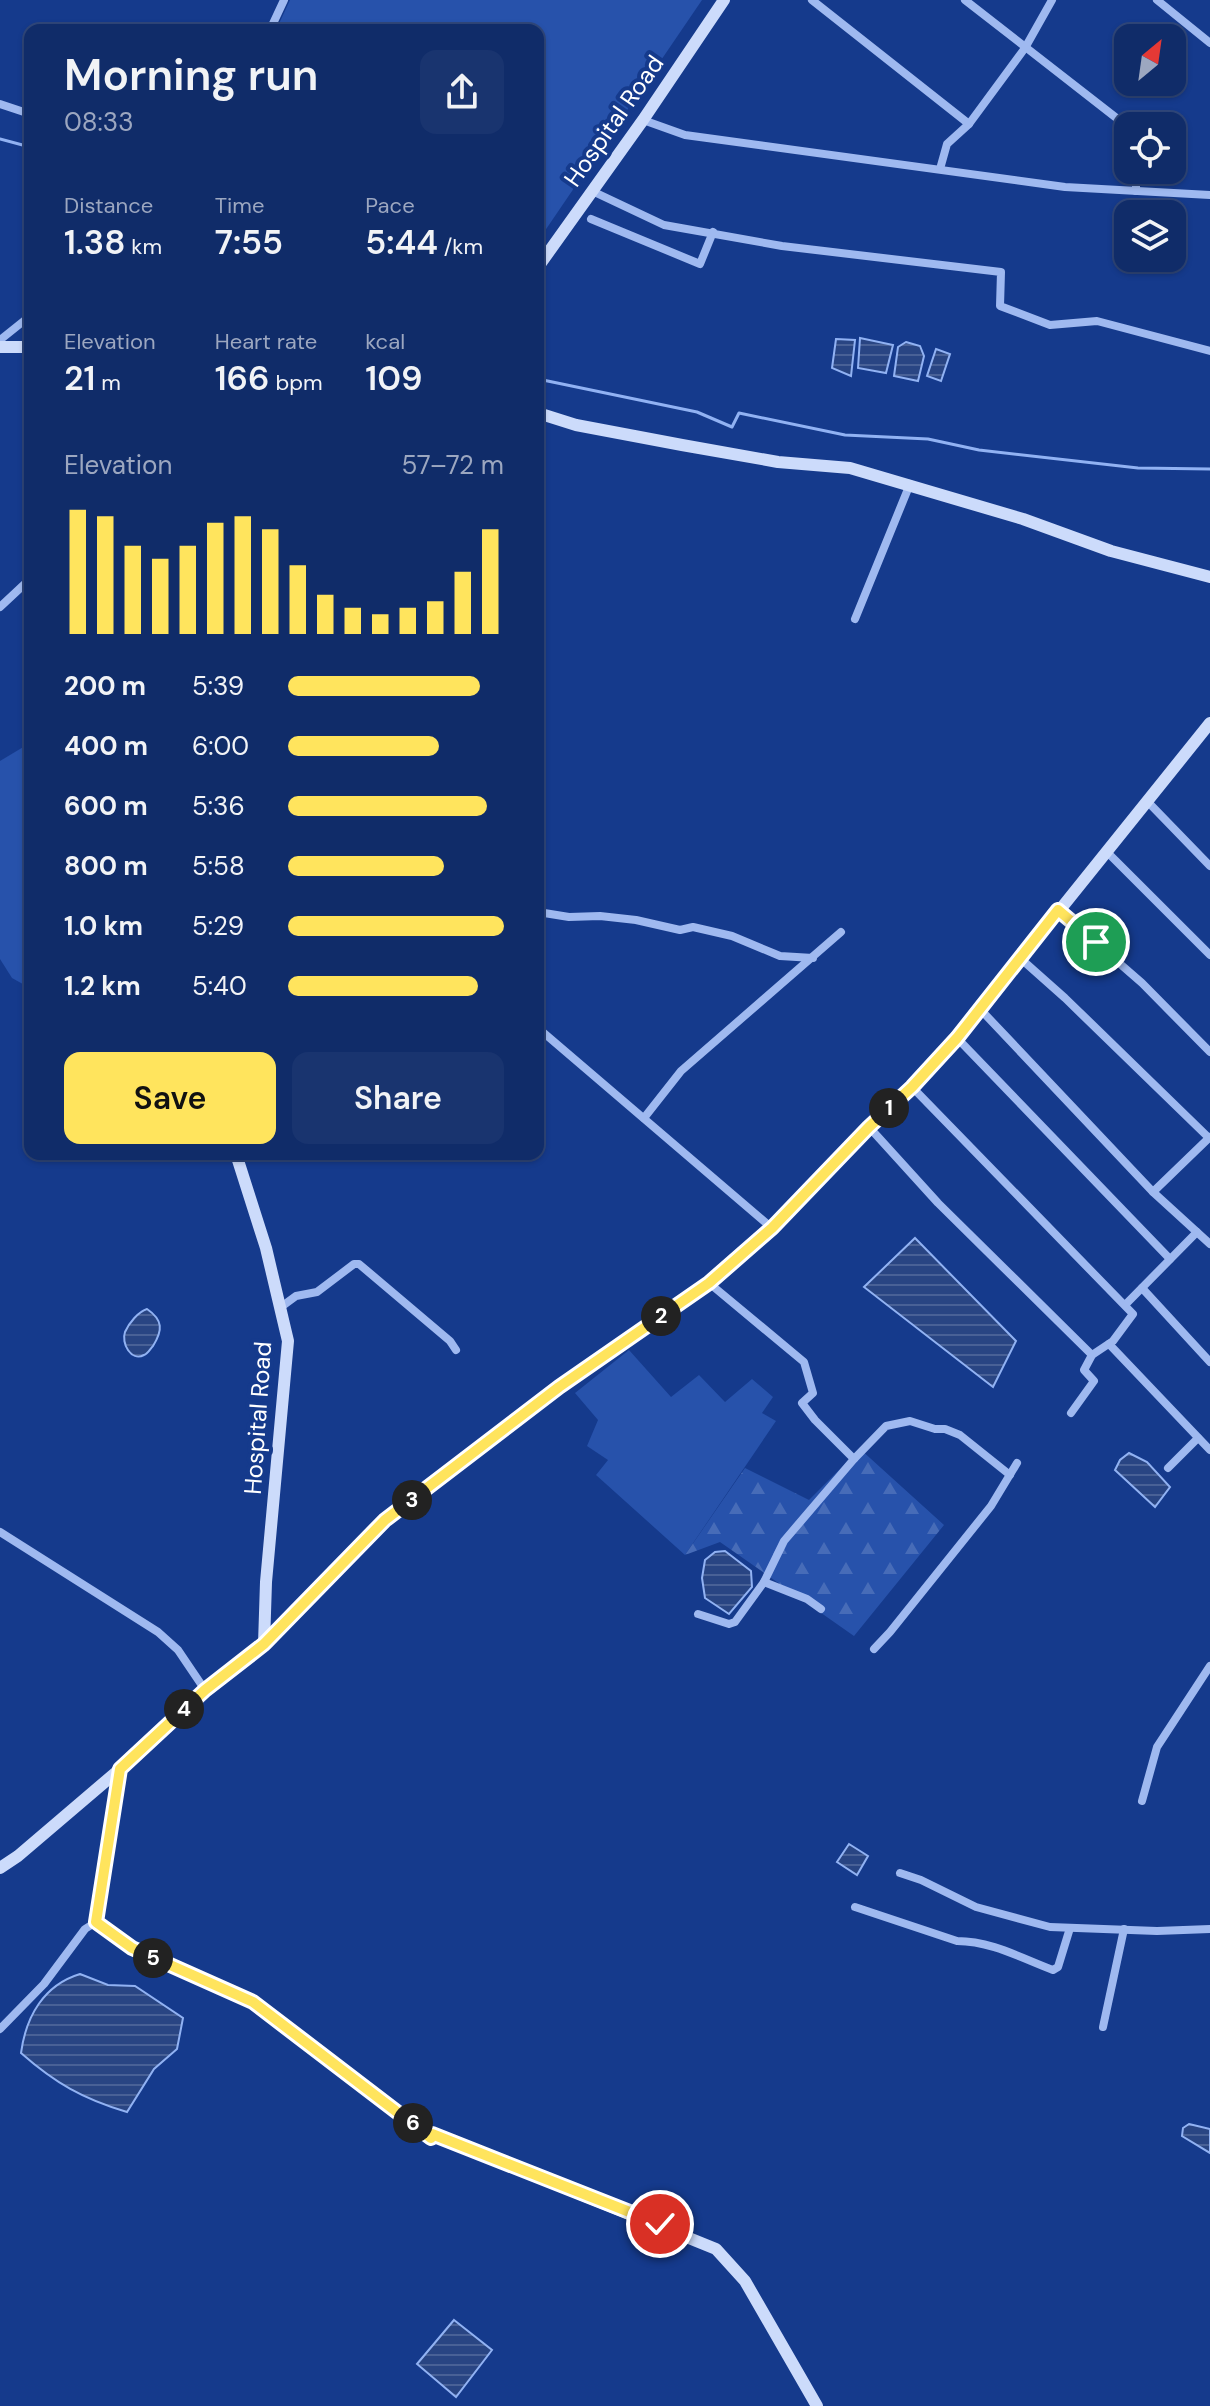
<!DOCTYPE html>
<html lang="en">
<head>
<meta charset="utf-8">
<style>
	body { margin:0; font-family:"DM Sans",sans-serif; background:#19346f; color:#f1f3f6; height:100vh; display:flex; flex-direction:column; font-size:30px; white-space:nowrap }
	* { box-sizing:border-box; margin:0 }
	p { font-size:26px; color:#9ca7c0 }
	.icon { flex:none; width:44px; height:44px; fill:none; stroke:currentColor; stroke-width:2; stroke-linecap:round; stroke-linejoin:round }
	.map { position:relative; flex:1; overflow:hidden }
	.details { position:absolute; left:24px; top:24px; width:520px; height:1136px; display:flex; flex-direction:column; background:#102c69; border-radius:16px; box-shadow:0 2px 6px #0004,0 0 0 2px #30487d }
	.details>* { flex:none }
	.needle { width:52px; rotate:29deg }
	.fabs { position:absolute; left:1114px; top:24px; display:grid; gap:16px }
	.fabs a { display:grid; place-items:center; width:72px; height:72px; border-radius:16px; background:#102c69; box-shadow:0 2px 6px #0004,0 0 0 2px #30487d; font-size:40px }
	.pin { position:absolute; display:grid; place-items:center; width:68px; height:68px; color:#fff; margin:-34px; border:4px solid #fff; border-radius:50%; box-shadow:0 2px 8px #0007 }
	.km { position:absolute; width:40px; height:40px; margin:-20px; border-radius:50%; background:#222; color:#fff; font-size:22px; line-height:40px; text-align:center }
	.round { display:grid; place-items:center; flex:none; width:84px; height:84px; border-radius:16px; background:#19346f }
	.summary { display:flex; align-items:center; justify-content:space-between; height:136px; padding:0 40px }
	h1 { font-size:44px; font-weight:600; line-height:60px }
	.stats { display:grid; grid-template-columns:repeat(3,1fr); gap:12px; height:136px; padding:8px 40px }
	.stats div { display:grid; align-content:center }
	.stats b { font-size:34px; font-weight:600 }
	.stats small { font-size:22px; font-weight:400 }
	.stats p { font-size:22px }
	.chart { height:224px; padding:16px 40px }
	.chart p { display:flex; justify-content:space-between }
	.chart svg { width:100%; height:144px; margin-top:8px; stroke:#ffe45d; stroke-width:6 }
	.cta { display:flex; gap:16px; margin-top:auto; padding:16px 40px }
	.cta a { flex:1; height:92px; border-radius:16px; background:#ffe45d; color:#111; font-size:32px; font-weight:600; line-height:92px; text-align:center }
	.cta a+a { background:#19346f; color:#f1f3f6 }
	ul { padding:0 40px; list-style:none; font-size:26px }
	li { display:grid; grid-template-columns:128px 96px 1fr; align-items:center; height:60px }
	li i { height:20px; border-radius:10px; background:#ffe45d }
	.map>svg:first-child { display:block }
	.green { fill:#2752ab }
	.forest { fill:url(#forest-firs) }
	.water { fill:url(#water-rules); stroke:#91b2f3; stroke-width:2 }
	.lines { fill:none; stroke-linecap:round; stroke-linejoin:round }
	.stream { stroke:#91b2f3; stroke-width:3 }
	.street { stroke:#9fb9f0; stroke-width:8 }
	.secondary { stroke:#ccdbfb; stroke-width:12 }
	.route-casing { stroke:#fff; stroke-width:16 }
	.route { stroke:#ffe45d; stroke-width:10 }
	.labels { text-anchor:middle; stroke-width:8; stroke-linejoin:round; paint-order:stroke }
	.street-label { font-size:24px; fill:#fff; stroke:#153a8c }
</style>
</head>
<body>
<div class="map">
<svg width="1210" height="2406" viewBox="0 0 1210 2406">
	<defs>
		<pattern id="forest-firs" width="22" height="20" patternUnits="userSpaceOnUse" patternTransform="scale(2)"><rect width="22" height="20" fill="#2752ab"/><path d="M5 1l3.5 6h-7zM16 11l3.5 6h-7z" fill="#476cb8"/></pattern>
		<pattern id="water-rules" width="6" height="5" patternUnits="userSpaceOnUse" patternTransform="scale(2)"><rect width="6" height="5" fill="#294583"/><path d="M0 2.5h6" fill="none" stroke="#496196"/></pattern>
	</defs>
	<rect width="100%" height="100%" fill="#153a8c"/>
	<!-- green -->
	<g class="green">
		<polygon points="290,0 702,0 538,241 538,30 276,30"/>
		<polygon points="30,743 30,988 12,978 0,959 0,761"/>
		<polygon points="629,1350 671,1397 699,1375 725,1402 752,1379 773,1397 762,1413 776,1421 685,1555 596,1475 608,1460 587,1446 598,1420 575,1393"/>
	</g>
	<!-- forest -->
	<polygon class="forest" points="860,1449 944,1525 854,1636 720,1542 685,1555 745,1468 809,1500"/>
	<!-- water -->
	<g class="water">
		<polygon points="860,338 893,345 886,373 858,368"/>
		<polygon points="836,339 855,340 851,376 832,368"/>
		<polygon points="906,342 920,346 924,356 918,381 894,376 898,347"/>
		<polygon points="936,349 950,354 941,381 927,376"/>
		<polygon points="915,1238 1016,1341 993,1387 864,1287"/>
		<path d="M147,1309C163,1320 163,1330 153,1346C150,1349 148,1354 144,1355C131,1362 121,1343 125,1332C129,1323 138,1312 147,1309Z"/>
		<polygon points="1129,1453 1147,1462 1170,1487 1155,1507 1115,1470 1120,1460"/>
		<polygon points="725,1551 751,1571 752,1587 729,1614 705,1598 702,1578 705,1560 715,1552"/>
		<polygon points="849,1844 868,1856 857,1875 837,1862"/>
		<path d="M80,1974L108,1985L135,1986L183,2018L177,2049L154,2069L127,2112C83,2099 55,2083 21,2053C26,2016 44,1985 80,1974Z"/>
		<polygon points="1189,2124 1210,2129 1210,2153 1182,2136 1183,2128"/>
		<polygon points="454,2320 492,2350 456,2397 417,2364"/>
	</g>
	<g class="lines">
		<!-- stream -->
		<g class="stream">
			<polyline points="0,139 30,147"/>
			<polyline points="538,379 697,412 732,427 739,413 845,435 928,439 979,450 1138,468 1210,469"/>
		</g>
		<!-- street -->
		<g class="street">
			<polyline points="812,0 969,124"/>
			<polyline points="965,0 1128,127"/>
			<polyline points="1157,0 1210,43"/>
			<polyline points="270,30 284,0"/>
			<polyline points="0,104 30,114"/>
			<polyline points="643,120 685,135 1065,187 1210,195"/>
			<polyline points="940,169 947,144 969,124 1025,48 1052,0"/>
			<polyline points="592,191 664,225 782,246 1001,272 1000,306 1050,325 1097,321 1210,351"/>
			<polyline points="1136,191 1136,170"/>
			<polyline points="591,219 700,264 713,232"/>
			<polyline points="0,340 30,316"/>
			<polyline points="0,607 30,579"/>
			<polyline points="855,619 910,484"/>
			<polyline points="1147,801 1210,866"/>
			<polyline points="1106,851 1210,955"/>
			<polyline points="1058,910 1142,983 1210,1052"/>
			<polyline points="538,912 569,917 600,916 636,920 680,930 693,927 732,936 780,956 813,958"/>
			<polyline points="1020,958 1065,998 1209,1138"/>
			<polyline points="980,1009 1153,1192 1210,1244"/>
			<polyline points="538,1028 772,1228"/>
			<polyline points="957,1038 1170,1259"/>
			<polyline points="912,1087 1133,1314 1113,1341 1092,1355 1084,1370 1094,1381 1071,1413"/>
			<polyline points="644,1118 681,1071 841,932"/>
			<polyline points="869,1127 938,1203 1092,1355"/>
			<polyline points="1153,1192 1210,1137"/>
			<polyline points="709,1283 804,1362 813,1393 802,1403 815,1420 854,1459"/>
			<polyline points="1142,1288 1210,1362"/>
			<polyline points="1126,1304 1197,1232"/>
			<polyline points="281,1307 296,1296 317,1292 354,1264 359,1264 450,1341 456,1350"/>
			<polyline points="1109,1344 1210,1450"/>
			<polyline points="1168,1468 1198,1438"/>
			<polyline points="0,1532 158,1632 178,1650 205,1690"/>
			<polyline points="764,1582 807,1599 821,1609"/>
			<polyline points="698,1614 729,1624 735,1622 764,1582 784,1541 854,1459 886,1426 910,1421 935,1429 945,1429 960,1435 1010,1475"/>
			<polyline points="874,1649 890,1632 991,1506 1017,1463"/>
			<polyline points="1142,1801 1157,1747 1210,1666"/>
			<polyline points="900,1873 921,1880 976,1907 1050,1927 1157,1931 1210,1929"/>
			<path d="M855,1907L957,1941C991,1941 1021,1958 1053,1970L1058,1967L1070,1928"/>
			<polyline points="1103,2027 1124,1929"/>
			<polyline points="0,2029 44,1984 85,1929 96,1922"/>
		</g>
		<!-- secondary -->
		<g class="secondary">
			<polyline points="538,267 643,120 724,0"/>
			<polyline points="0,347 30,347"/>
			<polyline points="538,413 576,425 682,445 778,462 850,468 1023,519 1111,551 1210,577"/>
			<polyline points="236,1154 266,1248 288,1341 266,1582 264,1644"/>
			<polyline points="120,1769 96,1922 132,1948 253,2002 431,2138 432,2134 716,2249 745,2281 817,2406"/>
			<polyline points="0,1868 18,1856 120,1769 205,1690 264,1644 385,1520 559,1387 709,1283 746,1251 772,1228 869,1127 912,1087 957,1038 1210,723"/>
		</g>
	</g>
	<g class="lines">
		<defs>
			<polyline id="route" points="660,2224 432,2134 431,2138 253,2002 132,1948 96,1922 120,1769 205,1690 264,1644 385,1520 559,1387 709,1283 772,1228 869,1127 912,1087 957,1038 1058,910 1096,942"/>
		</defs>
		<!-- route casing -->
		<use href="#route" class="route-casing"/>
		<!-- route -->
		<use href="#route" class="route"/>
	</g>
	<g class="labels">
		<!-- street labels -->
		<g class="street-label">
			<text transform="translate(614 121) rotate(-55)" y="8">Hospital Road</text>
			<text transform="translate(258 1418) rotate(-86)" y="8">Hospital Road</text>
		</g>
	</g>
</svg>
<div class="fabs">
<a><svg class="needle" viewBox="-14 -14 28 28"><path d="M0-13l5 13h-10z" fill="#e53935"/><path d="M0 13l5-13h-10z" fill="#9ca7c0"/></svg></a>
<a><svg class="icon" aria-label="locate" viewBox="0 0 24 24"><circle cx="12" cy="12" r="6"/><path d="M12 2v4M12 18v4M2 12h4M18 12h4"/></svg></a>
<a><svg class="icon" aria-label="layers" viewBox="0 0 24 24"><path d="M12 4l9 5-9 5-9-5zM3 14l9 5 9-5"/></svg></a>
</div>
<div class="pin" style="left:1096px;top:942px;background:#1e9e55"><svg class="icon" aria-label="arrive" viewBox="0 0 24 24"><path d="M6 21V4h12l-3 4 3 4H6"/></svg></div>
<div class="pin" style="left:660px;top:2224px;background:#d93025"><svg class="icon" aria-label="check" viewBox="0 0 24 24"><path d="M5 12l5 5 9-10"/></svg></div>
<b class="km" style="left:889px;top:1108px">1</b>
<b class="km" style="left:661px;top:1316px">2</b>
<b class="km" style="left:412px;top:1500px">3</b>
<b class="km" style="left:184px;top:1709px">4</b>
<b class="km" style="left:153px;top:1958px">5</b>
<b class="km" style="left:413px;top:2123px">6</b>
<section class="details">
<div class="summary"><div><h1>Morning run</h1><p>08:33</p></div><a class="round"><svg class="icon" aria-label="share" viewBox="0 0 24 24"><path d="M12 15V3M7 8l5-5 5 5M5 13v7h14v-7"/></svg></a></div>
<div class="stats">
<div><p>Distance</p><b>1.38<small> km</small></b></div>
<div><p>Time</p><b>7:55</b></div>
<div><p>Pace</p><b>5:44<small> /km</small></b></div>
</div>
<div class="stats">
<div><p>Elevation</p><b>21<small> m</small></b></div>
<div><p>Heart rate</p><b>166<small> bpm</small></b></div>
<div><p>kcal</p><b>109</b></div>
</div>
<div class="chart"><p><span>Elevation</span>57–72 m</p>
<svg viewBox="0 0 160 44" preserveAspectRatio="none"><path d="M5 44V6M15 44V8M25 44V17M35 44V21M45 44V17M55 44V10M65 44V8M75 44V12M85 44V23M95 44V32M105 44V36M115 44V38M125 44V36M135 44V34M145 44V25M155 44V12"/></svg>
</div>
<ul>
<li><b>200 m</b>5:39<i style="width:89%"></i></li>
<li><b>400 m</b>6:00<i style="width:70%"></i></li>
<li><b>600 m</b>5:36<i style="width:92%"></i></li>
<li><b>800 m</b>5:58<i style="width:72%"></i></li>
<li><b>1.0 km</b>5:29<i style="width:100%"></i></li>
<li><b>1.2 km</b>5:40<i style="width:88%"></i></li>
</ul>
<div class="cta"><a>Save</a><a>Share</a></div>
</section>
</div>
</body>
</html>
